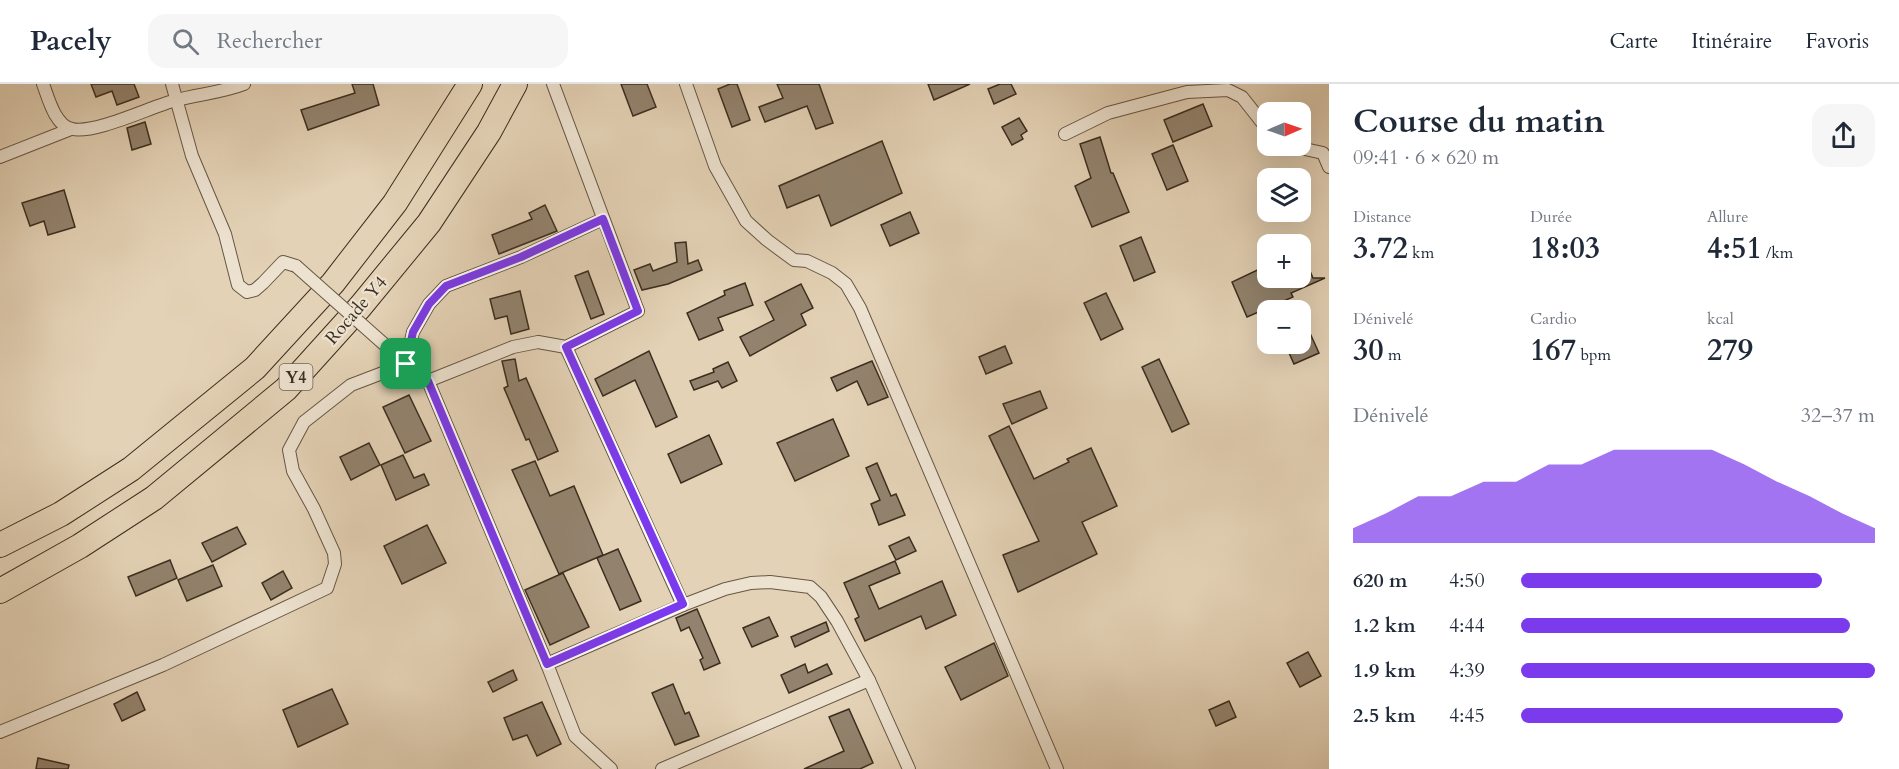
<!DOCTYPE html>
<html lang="fr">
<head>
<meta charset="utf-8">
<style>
	body { margin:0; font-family:Cardo,serif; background:#f6f6f7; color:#1f2937; height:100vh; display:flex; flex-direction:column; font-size:22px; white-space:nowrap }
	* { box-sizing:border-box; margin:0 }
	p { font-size:20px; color:#747a83 }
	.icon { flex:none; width:33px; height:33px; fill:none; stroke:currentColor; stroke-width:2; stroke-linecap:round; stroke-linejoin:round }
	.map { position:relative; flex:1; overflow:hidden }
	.details { display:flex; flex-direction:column; background:#fff; width:570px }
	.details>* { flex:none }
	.needle { width:39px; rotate:88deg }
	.fabs { position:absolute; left:1257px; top:18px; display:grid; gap:12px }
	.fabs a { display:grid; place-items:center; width:54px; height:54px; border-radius:12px; background:#fff; box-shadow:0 6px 24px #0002; font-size:30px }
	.pin { position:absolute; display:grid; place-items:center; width:51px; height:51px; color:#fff; margin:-26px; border-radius:12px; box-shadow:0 3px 9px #0006 }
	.round { display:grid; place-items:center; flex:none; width:63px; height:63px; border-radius:18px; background:#f6f6f7 }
	.summary { display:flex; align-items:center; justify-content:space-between; height:102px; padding:0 24px }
	h1 { font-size:33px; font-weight:800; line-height:45px }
	.stats { display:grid; grid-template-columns:repeat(3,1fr); gap:9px; height:102px; padding:6px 24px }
	.stats div { display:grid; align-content:center }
	.stats b { font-size:30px; font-weight:800 }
	.stats small { font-size:16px; font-weight:400 }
	.stats p { font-size:16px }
	.chart { height:168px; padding:12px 24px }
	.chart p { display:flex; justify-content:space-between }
	.chart svg { width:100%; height:108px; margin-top:6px; fill:#7c3aed; opacity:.7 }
	ul { padding:0 24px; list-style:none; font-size:20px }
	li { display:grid; grid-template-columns:96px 72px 1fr; align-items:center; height:45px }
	li i { height:15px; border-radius:8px; background:#7c3aed }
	header { display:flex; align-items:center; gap:36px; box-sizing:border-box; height:84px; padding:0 30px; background:#fff; border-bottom:2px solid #e0e1e3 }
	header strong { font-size:28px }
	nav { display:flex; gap:33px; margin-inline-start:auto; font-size:21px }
	.search { width:420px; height:54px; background:#f6f6f7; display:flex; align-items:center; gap:15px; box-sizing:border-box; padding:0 21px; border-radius:18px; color:#747a83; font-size:22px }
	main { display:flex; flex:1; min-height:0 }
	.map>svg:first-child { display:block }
	.building { fill:#93836e; stroke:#3b2e1f; stroke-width:1.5 }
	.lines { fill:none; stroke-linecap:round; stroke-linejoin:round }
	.street-casing { stroke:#655745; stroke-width:14 }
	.highway-casing { stroke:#3b2e1f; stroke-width:26 }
	.street { stroke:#ede2d0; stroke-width:12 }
	.highway { stroke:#e4d2b6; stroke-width:24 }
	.street-bridge-casing { stroke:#655745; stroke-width:14; stroke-linecap:butt }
	.street-bridge { stroke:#ede2d0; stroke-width:12 }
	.route-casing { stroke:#fff; stroke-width:12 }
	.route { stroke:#7c3aed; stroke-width:8 }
	.labels { text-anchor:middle; stroke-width:4.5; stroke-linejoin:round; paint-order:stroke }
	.shield { fill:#ede2d0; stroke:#706454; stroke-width:1.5 }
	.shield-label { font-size:16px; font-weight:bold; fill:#3b2e1f }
	.street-label { font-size:18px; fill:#3b2e1f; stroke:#ede2d0 }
</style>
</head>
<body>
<header>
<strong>Pacely</strong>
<div class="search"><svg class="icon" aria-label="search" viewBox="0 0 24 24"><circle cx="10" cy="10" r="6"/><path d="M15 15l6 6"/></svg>Rechercher</div>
<nav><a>Carte</a><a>Itinéraire</a><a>Favoris</a></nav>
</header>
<main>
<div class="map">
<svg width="1329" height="685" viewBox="0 0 1329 685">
	<rect width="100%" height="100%" fill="#e4d2b6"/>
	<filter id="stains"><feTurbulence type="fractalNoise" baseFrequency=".00333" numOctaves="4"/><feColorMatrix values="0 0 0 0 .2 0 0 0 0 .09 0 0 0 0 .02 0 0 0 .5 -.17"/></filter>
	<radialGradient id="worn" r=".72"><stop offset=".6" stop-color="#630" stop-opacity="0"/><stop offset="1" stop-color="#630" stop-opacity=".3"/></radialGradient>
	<!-- building -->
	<g class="building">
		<polygon points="91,0 134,0 139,13 117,21 112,7 96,13"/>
		<polygon points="352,0 373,0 379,21 308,46 301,26 355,9"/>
		<polygon points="621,0 647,0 656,23 633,32"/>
		<polygon points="730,0 737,0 750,36 732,43 718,5"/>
		<polygon points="777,0 819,0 833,39 816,45 807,22 765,38 759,23 783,14"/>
		<polygon points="928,0 970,0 934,16"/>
		<polygon points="1000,0 1011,0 1016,10 994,20 988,5"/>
		<polygon points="1203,20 1212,42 1173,58 1164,36"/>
		<polygon points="1019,34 1027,47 1021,51 1023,55 1012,61 1002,43"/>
		<polygon points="145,38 151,60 132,66 127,44"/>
		<polygon points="1100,53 1111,89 1113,89 1129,128 1092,143 1075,102 1091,94 1080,60"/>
		<polygon points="882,57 902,109 831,142 819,111 787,124 779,102"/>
		<polygon points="1173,61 1188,97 1167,106 1152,70"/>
		<polygon points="64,106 75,143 48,151 44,137 30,142 22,119"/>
		<polygon points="545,121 557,147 499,170 492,151 532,135 529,129"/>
		<polygon points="910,128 919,149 890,162 881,141"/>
		<polygon points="1141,153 1155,188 1134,197 1120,162"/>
		<polygon points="686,158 688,180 698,176 702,186 668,200 642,206 634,186 650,180 653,187 677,178 675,159"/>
		<polygon points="1300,164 1313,194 1325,194 1291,209 1293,213 1247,233 1232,198 1268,181 1268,194 1300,194"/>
		<polygon points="588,187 604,230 591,235 575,192"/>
		<polygon points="745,199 753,221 718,234 723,246 699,256 687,229 725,211 724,207"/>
		<polygon points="801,200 813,224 801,230 806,241 750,272 740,253 774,236 765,218"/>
		<polygon points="520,207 529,245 511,250 507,232 495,235 490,215"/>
		<polygon points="1106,209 1123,245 1101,256 1084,219"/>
		<polygon points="1309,247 1319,269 1294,280 1285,260 1300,260 1300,251"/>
		<polygon points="1005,262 1012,279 986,290 979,273"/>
		<polygon points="649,267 677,333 656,343 635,296 603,312 595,295"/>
		<polygon points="515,275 519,297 526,294 558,367 538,376 529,355 526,356 504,304 508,302 502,277"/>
		<polygon points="1159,275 1189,340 1172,348 1142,283"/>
		<polygon points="872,277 888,313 868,321 857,297 837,307 831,294"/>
		<polygon points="728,278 737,297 722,304 718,297 694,306 690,297 714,288 713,285"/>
		<polygon points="1040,307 1047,324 1012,340 1003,320"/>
		<polygon points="409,311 431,357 405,369 383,323"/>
		<polygon points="833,335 849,372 795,397 777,359"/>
		<polygon points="1009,342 1034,395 1069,378 1067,375 1091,364 1117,422 1082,438 1097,470 1018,508 1003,471 1039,457 989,352"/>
		<polygon points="709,351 722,380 681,399 668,370"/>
		<polygon points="369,359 380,381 351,396 340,373"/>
		<polygon points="403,371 414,394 424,390 429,401 396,416 381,381"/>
		<polygon points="535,377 550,412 574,402 603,471 559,490 512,386"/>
		<polygon points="877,379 891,412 896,410 905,431 879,441 871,420 880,416 866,384"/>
		<polygon points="427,441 446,479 402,500 384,462"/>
		<polygon points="237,443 246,460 212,478 202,459"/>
		<polygon points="909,453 916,467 896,476 889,462"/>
		<polygon points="618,465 641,517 620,526 597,474"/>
		<polygon points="170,476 177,494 136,512 128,493"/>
		<polygon points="895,477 900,489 869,502 879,525 942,497 956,531 926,545 921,532 865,557 855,535 859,533 844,499"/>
		<polygon points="213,481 222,502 187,517 178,496"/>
		<polygon points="283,487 292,504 271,516 262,499"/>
		<polygon points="563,489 589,543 550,561 525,506"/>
		<polygon points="697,525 720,579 704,586 700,576 703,574 689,543 681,547 676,534"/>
		<polygon points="769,533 778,552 752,563 743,544"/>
		<polygon points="826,538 829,547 795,563 791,553"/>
		<polygon points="994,559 1008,592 961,616 945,583"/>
		<polygon points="1308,568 1321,592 1300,603 1287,579"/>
		<polygon points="805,580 808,589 827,580 832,590 789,609 781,591"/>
		<polygon points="513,586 517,596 493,608 488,598"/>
		<polygon points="673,600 685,630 689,628 699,652 675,661 652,609"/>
		<polygon points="332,605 348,640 298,663 283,626"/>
		<polygon points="137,608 145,626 122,637 114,620"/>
		<polygon points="1229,617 1236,633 1216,642 1209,626"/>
		<polygon points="542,618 561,660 537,672 527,651 513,656 504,634"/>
		<polygon points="849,625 873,679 860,685 804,685 844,667 829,633"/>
		<polygon points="38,674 69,681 68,685 36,685"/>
	</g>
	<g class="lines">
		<defs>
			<g id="street">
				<path d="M43,0C48,13 55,42 72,45C95,50 148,24 173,17C197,10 221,9 244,0"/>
				<polyline points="172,0 192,72 225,150 238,201 247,208 255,206 263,199 283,178 296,182"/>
				<polyline points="686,0 715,82 746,137 767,156 794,176 807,177 832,189 846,200 860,224 1057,685"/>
				<polyline points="1065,50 1108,29 1187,8 1228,6 1242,13 1268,46"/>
				<polyline points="1291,62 1323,69 1329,83"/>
				<polyline points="0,73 71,45"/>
				<polyline points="566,263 683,521"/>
				<polyline points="394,269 428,297 513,263 538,258 566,263 638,227 553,0"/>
				<polyline points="428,297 547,580 683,521 725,505 751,499 770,498 810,503 821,513 837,537 869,596 909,685"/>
				<polyline points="547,580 575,652 611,685"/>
				<polyline points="0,648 163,581 327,504 335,480 334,469 314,425 293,387 289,366 304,338 351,301 406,280 413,248 429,220 446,202 521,173 603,135"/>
				<polyline points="662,685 869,596"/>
			</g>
			<g id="highway">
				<polyline points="0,461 61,430 131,385 255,284 333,199 395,119 470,0"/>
				<polyline points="0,507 80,462 154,414 286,305 360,223 429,139 489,48 515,0"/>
			</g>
		</defs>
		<!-- street casing -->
		<use href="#street" class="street-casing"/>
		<!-- highway casing -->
		<use href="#highway" class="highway-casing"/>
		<!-- street -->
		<use href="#street" class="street"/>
		<!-- highway -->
		<use href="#highway" class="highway"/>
		<defs>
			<polyline id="street-bridge" points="296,182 394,269"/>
		</defs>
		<!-- street-bridge casing -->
		<use href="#street-bridge" class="street-bridge-casing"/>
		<!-- street-bridge -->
		<use href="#street-bridge" class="street-bridge"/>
	</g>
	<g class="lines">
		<defs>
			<polygon id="route" points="603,135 638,227 566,263 683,520 547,580 428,297 406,280 413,248 429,220 446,202 521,173"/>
		</defs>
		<!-- route casing -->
		<use href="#route" class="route-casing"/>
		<!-- route -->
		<use href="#route" class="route"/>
	</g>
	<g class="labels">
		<!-- shield labels -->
		<rect class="shield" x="279.5" y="280" width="33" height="26" rx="4.5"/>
		<g class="shield-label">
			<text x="296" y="299">Y4</text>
		</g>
		<!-- street labels -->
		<g class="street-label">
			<text transform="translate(356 226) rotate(-49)" y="6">Rocade Y4</text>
		</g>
	</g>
	<rect width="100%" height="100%" filter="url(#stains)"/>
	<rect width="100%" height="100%" fill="url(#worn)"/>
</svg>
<div class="fabs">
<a><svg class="needle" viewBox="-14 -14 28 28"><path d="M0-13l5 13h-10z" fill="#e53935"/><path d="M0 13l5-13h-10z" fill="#747a83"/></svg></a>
<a><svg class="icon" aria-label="layers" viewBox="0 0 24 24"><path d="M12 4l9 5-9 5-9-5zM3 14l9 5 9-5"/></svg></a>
<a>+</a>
<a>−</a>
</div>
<div class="pin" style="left:406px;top:280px;background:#1e9e55"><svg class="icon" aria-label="arrive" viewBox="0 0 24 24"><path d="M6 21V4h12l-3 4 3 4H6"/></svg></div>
</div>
<section class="details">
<div class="summary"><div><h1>Course du matin</h1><p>09:41 · 6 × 620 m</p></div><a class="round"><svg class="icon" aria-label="share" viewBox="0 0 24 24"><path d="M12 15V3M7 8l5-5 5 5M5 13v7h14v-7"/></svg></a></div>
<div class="stats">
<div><p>Distance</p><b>3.72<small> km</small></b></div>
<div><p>Durée</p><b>18:03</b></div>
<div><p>Allure</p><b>4:51<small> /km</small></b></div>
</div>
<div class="stats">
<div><p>Dénivelé</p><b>30<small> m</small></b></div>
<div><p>Cardio</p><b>167<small> bpm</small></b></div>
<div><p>kcal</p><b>279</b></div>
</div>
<div class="chart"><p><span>Dénivelé</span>32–37 m</p>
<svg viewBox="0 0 160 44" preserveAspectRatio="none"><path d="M0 44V38L10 32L20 25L30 25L40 19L50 19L60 12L70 12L80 6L90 6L100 6L110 6L120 12L130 19L140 25L150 32L160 38V44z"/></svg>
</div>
<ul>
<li><b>620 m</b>4:50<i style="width:85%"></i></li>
<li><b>1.2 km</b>4:44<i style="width:93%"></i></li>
<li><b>1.9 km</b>4:39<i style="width:100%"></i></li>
<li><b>2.5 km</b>4:45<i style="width:91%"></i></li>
</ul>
</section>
</main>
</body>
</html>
